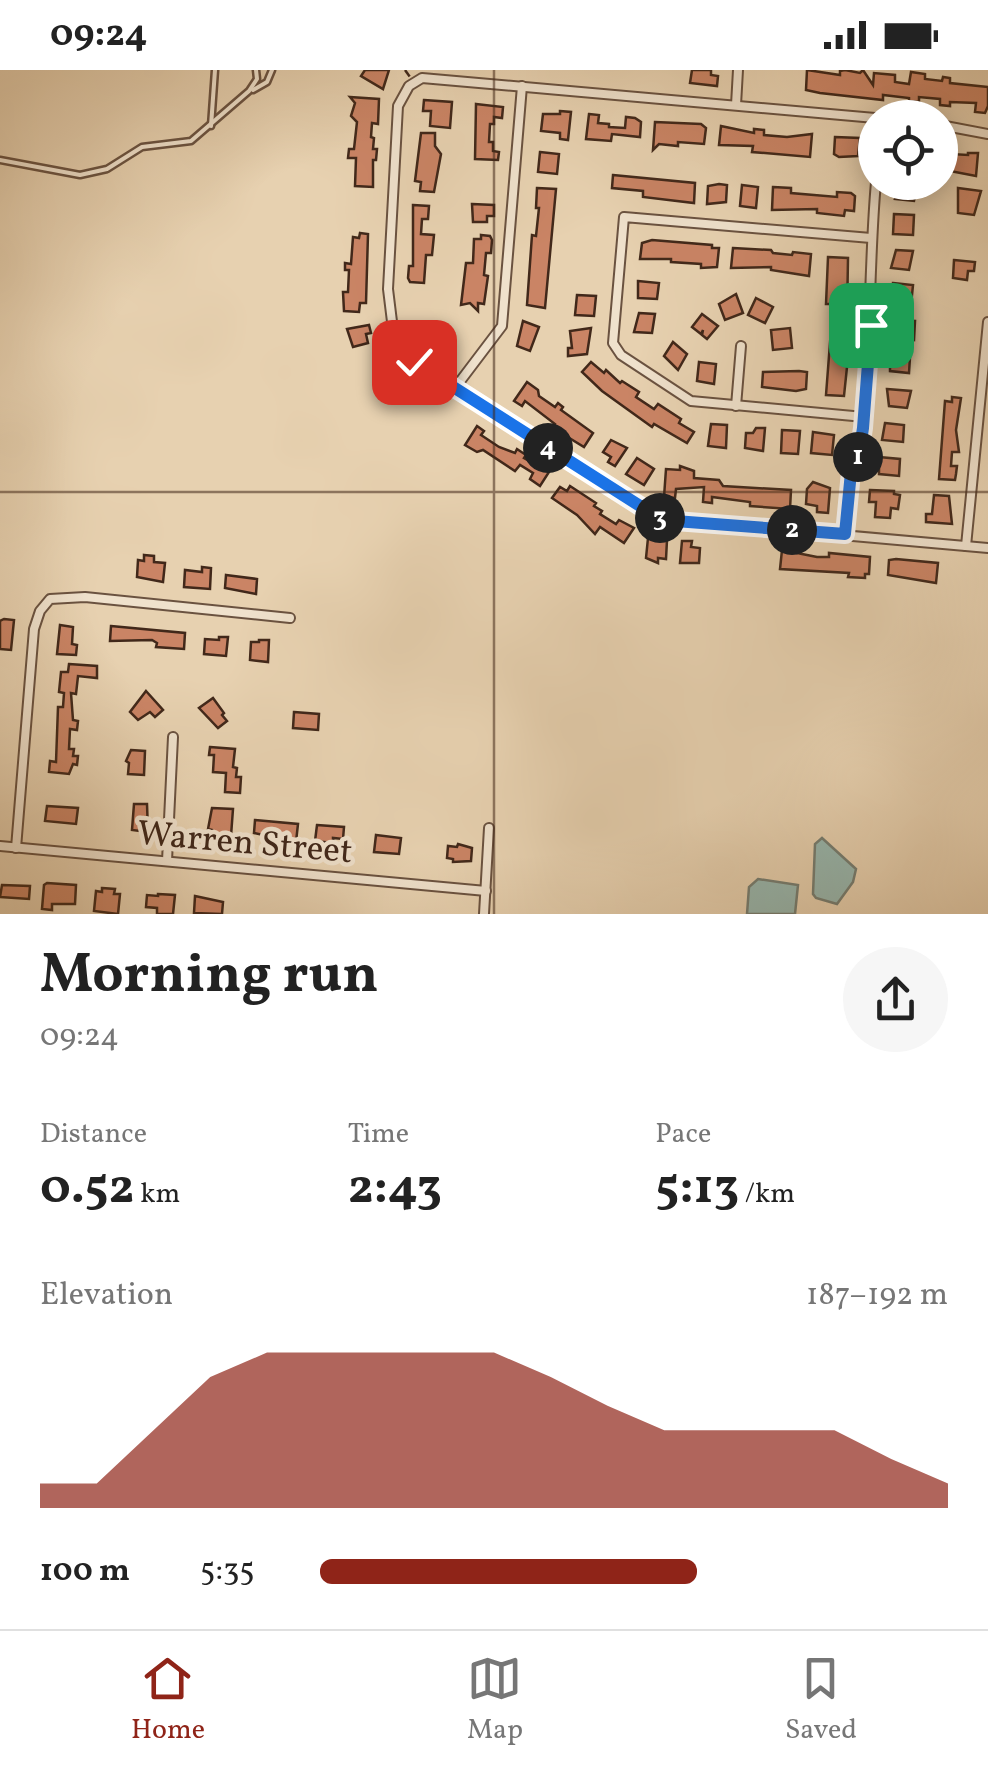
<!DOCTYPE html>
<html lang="en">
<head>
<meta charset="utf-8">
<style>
	body { margin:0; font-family:Vollkorn,serif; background:#f6f6f6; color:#222; height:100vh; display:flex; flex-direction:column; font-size:38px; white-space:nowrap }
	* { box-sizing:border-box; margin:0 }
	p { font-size:32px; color:#767676 }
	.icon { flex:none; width:55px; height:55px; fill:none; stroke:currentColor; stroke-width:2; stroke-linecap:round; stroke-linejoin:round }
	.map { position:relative; height:844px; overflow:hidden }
	.side { display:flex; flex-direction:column; background:#fff; flex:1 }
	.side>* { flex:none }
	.tools { position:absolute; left:858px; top:30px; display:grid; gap:20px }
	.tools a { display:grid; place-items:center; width:100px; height:100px; border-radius:50%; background:#fff; box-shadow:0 5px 25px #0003; font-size:50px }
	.pin { position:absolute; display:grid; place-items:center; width:85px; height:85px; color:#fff; margin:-42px; border-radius:20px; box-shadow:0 5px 15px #0006 }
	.km { position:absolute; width:50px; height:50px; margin:-25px; border-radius:50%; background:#222; color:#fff; font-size:28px; line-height:50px; text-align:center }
	.round { display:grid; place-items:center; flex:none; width:105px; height:105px; border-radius:52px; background:#f6f6f6 }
	.head { display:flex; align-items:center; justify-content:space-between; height:170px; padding:0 40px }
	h1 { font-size:55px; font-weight:700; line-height:75px }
	.stats { display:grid; grid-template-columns:repeat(3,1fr); gap:15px; height:170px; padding:10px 40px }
	.stats div { display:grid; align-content:center }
	.stats b { font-size:50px; font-weight:700 }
	.stats small { font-size:28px; font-weight:400 }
	.stats p { font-size:28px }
	.chart { height:280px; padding:20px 40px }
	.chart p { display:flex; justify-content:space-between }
	.chart svg { width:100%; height:180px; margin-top:10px; fill:#8f2418; opacity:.7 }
	ul { padding:0 40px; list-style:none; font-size:32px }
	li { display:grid; grid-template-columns:160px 120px 1fr; align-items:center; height:75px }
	li i { height:25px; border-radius:12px; background:#8f2418 }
	.status { display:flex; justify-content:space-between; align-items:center; height:70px; padding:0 50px; background:#fff; direction:ltr }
	.status svg { height:28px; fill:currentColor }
	.tabs { display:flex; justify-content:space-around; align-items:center; height:140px; border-top:2px solid #e0e0e0; background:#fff; font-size:28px; color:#767676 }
	.tabs a { display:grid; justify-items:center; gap:5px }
	.tabs .current { color:#8f2418 }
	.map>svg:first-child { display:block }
	.water { fill:#97b7af; stroke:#757e73; stroke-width:2.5 }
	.building { fill:#ca8465; stroke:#41281a; stroke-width:2.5 }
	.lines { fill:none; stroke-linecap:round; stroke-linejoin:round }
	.lane-casing { stroke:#6a5240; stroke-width:9 }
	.street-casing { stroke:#6a5240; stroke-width:12 }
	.path { stroke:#41281a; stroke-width:2.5; stroke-dasharray:8 5; stroke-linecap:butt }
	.lane { stroke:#efe1cc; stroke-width:4 }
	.street { stroke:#efe1cc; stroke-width:8 }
	.route-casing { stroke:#fff; stroke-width:20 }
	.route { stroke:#1a73e8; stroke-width:12 }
	.grid { fill:none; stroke:#41281a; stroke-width:2.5; stroke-opacity:0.55 }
	.labels { text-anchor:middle; stroke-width:9; stroke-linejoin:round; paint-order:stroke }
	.street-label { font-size:35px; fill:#41281a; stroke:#efe1cc }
</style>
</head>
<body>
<div class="status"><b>09:24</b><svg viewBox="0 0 49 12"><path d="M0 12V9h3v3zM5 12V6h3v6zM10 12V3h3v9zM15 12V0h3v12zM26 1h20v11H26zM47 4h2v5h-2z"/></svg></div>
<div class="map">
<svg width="988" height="844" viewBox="0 0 988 844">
	<rect width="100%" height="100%" fill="#e7d1b0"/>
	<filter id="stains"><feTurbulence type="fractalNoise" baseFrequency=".002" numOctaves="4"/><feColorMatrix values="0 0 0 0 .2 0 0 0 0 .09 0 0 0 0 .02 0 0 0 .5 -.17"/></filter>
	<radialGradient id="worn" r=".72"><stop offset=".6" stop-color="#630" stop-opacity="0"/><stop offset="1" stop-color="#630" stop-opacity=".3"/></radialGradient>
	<!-- water -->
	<g class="water">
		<polygon points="822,768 856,799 853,812 837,834 816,828 813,824 815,774"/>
		<polygon points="758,809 798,815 795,844 747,844 749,817"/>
	</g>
	<!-- building -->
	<g class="building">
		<polygon points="365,0 389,0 383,19 361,6"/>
		<polygon points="692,0 711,0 711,5 718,6 717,16 690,13"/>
		<polygon points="807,0 840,5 840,1 845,0 860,3 863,0 873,15 874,3 895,5 895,12 909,14 911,2 925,4 925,9 942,11 943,7 950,8 950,13 988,17 988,36 985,43 975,42 976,33 950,32 950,36 940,35 940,29 919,27 919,32 909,31 909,28 883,25 883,30 820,23 806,20"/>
		<polygon points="350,27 379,29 378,54 372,53 371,67 374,68 373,79 377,79 376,90 373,90 373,117 355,116 356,88 348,88 349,79 354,79 357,52 351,46 355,33"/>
		<polygon points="424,30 452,32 450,58 430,56 431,41 423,41"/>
		<polygon points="476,34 503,37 502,48 494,47 494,54 490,54 489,72 493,72 493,81 499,82 498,90 475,89"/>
		<polygon points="560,41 571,42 568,70 560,69 560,63 541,61 543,44 560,44"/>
		<polygon points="589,44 599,45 598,53 609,54 609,57 625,58 626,47 635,48 641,52 640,67 612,64 611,71 586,69"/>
		<polygon points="655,52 701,54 706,58 704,74 678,72 678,76 659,74 653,80"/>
		<polygon points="721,56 754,63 754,59 764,60 764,65 787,67 812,64 810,87 752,82 753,76 719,75"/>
		<polygon points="421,63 435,63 435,76 441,84 434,122 420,121 421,112 415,111"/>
		<polygon points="835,67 860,68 858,86 839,87 834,84"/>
		<polygon points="540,82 559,84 557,104 538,102"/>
		<polygon points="968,83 978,83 976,106 950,101 951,84 968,85"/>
		<polygon points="613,105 695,113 694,133 643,127 643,121 612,118"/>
		<polygon points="901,112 918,112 914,131 895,129"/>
		<polygon points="719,114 727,115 726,132 707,134 708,116"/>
		<polygon points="742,115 758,117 756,138 740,136"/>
		<polygon points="773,117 791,118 791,123 837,127 837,122 851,123 855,126 854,141 845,140 844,146 817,143 817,139 772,140"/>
		<polygon points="537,118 556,119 545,238 527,235 532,165 536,166 539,138 536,138"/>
		<polygon points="958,118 981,121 974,145 958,143"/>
		<polygon points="472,134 494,135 494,146 487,146 487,152 473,152"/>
		<polygon points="413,135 429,136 428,149 422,149 421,164 434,165 432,185 426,185 424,213 410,212 408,208 409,196 413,196"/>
		<polygon points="894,144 914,145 913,165 893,164"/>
		<polygon points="360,163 368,164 366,233 360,233 359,242 344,241 343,222 348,222 349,200 345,200 345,193 351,194 353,167 359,168"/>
		<polygon points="481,165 490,166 492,170 491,183 486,183 484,205 488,206 484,234 478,233 478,241 470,233 461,235 466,193 473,193 474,169 481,169"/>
		<polygon points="652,170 712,175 712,178 719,178 717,197 701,198 701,194 671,192 671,189 640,189 642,173"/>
		<polygon points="733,178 771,180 773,183 792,185 793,182 811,184 809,206 771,200 771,197 731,198"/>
		<polygon points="896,180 913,181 909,200 891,198"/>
		<polygon points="828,187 848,188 847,247 851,248 844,278 849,278 844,326 826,325 833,234 826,234"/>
		<polygon points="954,190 975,192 974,201 968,201 967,210 953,208"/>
		<polygon points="638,211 659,213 657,229 638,228"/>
		<polygon points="893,213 913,215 911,235 892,234"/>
		<polygon points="736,224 743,243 725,250 719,234"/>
		<polygon points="577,225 596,226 594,246 575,245"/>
		<polygon points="756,228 773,237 765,253 748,245"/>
		<polygon points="639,243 655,244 652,263 634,262"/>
		<polygon points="702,244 718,256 707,269 702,265 703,260 701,264 692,257"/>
		<polygon points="893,250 915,251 914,270 892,267"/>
		<polygon points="523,251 539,257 530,281 517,276"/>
		<polygon points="369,255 371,263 366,264 368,273 353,277 347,259"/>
		<polygon points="591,258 587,284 568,286 568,278 572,278 570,261"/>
		<polygon points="790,258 792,278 773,280 771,260"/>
		<polygon points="673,272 687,284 678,300 664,286"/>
		<polygon points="890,284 910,287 909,303 890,301"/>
		<polygon points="591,292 604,303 606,300 620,313 622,311 639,322 636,327 654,339 658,334 681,349 679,353 694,362 687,373 654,354 652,357 602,321 582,302"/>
		<polygon points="699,292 716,294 714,314 697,311"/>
		<polygon points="799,301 807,302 806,319 796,321 762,317 763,302"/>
		<polygon points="399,304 406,309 403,313 411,318 403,330 387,322"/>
		<polygon points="527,312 538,320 539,326 555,337 558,333 563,337 561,340 593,363 584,377 553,358 555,354 525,331 522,336 514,331"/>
		<polygon points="887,319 911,321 907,338 889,336"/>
		<polygon points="952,327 961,328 956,360 959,382 952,382 951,396 957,396 956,404 955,410 939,409 945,331 952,332"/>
		<polygon points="885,353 904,355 903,372 882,370"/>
		<polygon points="711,354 727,355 726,378 708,376"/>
		<polygon points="477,356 484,361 481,365 499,377 515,383 517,379 526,385 524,388 549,402 540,416 530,409 533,403 520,395 515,401 483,380 477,382 465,375"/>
		<polygon points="756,358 765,358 763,381 745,378 746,363 753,363"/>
		<polygon points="782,360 800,361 798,384 781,383"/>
		<polygon points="813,362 834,365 832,385 811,383"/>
		<polygon points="611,370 627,378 615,396 608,392 611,387 603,382"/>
		<polygon points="879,387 900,389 899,406 879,404"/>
		<polygon points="637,388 654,399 644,415 626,404"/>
		<polygon points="680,396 694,401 694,408 719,410 723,416 791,420 790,439 750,436 750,432 712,427 712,433 703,432 704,417 676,419 675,428 664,427 666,399 680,400"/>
		<polygon points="813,412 830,418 828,443 817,442 817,436 806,434 807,419"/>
		<polygon points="570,416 596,433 594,436 602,441 600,444 616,454 619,450 634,458 624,473 600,457 595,464 577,445 552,428 560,417 567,421"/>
		<polygon points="870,420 894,421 894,424 900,425 898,439 891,438 890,448 875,447 876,432 869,432"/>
		<polygon points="934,425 949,426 952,454 926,452 926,444 932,444"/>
		<polygon points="648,468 667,470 666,489 658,488 658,493 646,488"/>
		<polygon points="682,471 692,471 691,477 700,478 699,493 680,493"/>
		<polygon points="782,480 817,487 829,487 829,483 870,487 869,504 865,504 865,508 848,507 849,503 780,499"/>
		<polygon points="144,485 154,486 154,492 165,493 163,512 137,507 138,490 144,491"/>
		<polygon points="896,489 938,493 936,513 888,505 889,490"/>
		<polygon points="202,497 211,498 210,519 184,517 185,500 202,502"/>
		<polygon points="226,505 257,509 256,524 225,518"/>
		<polygon points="4,549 14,550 11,580 0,579 0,551"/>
		<polygon points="60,555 73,557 72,574 77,575 76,585 57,584"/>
		<polygon points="111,556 185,563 184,579 156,577 157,573 152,570 110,571"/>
		<polygon points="219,567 228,567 226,586 204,584 205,569 219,570"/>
		<polygon points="259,570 269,570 268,592 250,590 251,572 259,572"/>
		<polygon points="69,594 97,596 97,608 78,606 76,624 71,623 73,650 78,651 77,660 70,659 69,679 74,679 73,686 78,686 77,695 73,694 69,704 49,702 50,691 56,692 58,637 63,637 64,623 59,622 61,602 68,602"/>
		<polygon points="146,621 163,640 155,647 150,642 138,650 130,642"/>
		<polygon points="213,628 224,643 222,645 227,651 218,658 199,638"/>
		<polygon points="294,642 319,644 318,660 293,658"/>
		<polygon points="210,677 235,679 233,697 237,698 236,707 241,707 240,723 225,722 226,703 213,702 214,685 209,685"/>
		<polygon points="131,680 145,681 144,705 128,704 129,693 126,691"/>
		<polygon points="134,734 147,734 148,762 132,760"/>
		<polygon points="47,736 78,738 76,754 45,751"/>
		<polygon points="212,738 233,739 231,766 225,766 224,770 212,769 212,760 208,759"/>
		<polygon points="255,750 298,754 296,772 254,763"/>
		<polygon points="317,755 344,757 343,769 333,768 333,773 315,771"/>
		<polygon points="376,765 401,768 399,784 374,782"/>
		<polygon points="458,774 472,778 471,791 453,792 453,789 447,788 448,776 457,777"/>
		<polygon points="47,813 76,815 75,834 52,834 52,840 42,839 44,815"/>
		<polygon points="2,815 30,816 29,829 0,827"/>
		<polygon points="102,818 115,819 114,824 120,824 118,844 94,841 96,821 102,822"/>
		<polygon points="158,824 175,825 173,844 157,844 157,838 146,837 147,825 158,826"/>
		<polygon points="195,826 223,832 222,844 194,843"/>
	</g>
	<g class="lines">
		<defs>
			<g id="lane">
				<polyline points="253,20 267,12 272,0"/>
				<polyline points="211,56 215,0"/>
				<polyline points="0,90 80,105 107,99 142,77 191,71 249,21 257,9 256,0"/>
			</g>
			<g id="street">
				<polyline points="736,35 738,0"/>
				<polyline points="875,48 422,8 409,16 398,36 388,219 394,268 414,292 662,449 988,478"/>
				<polyline points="940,55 988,64"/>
				<polyline points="455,318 502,256 522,16"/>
				<polyline points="736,336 741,276"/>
				<polyline points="864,347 691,331 621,285 613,273 624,147 871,168"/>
				<path d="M845,464C847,444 847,422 851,403C857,380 862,368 864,343C871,266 869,190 876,112"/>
				<polyline points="966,476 988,252"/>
				<polyline points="0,776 486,821"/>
				<polyline points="16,778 34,559 40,541 50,529 85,527 290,548"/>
				<polyline points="167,791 173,667"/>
				<polyline points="484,844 489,758"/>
			</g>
		</defs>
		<!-- lane casing -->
		<use href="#lane" class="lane-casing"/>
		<!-- street casing -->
		<use href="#street" class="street-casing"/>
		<!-- path -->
		<polyline class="path" points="405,0 410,7"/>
		<!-- lane -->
		<use href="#lane" class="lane"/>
		<!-- street -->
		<use href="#street" class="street"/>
	</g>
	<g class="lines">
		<defs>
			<polyline id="route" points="414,292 662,450 845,464 851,402 859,384 863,358 871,255"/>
		</defs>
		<!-- route casing -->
		<use href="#route" class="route-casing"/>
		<!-- route -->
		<use href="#route" class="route"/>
	</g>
	<!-- grid -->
	<path class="grid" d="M494,0V844M0,422H988"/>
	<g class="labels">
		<!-- street labels -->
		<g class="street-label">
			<text transform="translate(245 771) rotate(5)" y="12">Warren Street</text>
		</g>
	</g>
	<rect width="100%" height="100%" filter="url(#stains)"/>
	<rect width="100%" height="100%" fill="url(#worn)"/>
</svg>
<div class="tools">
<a><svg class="icon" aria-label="locate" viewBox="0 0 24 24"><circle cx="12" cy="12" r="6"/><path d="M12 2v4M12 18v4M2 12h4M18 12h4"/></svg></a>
</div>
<div class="pin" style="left:871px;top:255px;background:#1e9e55"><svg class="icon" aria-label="arrive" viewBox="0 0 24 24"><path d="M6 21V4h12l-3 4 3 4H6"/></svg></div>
<div class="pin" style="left:414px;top:292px;background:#d93025"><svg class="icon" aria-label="check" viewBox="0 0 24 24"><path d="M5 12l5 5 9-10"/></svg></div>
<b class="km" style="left:858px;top:387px">1</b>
<b class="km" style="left:792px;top:460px">2</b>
<b class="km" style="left:660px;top:448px">3</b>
<b class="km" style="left:548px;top:378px">4</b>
</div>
<section class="side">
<div class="head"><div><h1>Morning run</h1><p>09:24</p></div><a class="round"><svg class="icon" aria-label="share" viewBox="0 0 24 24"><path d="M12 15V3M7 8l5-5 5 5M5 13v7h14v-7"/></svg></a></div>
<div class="stats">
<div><p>Distance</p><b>0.52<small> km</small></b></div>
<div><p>Time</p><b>2:43</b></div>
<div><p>Pace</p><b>5:13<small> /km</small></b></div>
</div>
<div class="chart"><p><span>Elevation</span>187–192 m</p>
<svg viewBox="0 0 160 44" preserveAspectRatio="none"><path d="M0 44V38L10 38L20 25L30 12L40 6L50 6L60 6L70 6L80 6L90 12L100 19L110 25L120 25L130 25L140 25L150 32L160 38V44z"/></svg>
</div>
<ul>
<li><b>100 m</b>5:35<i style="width:60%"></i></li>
</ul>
</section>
<nav class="tabs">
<a class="current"><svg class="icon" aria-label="home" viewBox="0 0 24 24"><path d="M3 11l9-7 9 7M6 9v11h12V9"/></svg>Home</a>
<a><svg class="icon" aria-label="map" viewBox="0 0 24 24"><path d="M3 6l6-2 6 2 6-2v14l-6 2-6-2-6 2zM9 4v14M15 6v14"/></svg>Map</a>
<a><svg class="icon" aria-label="saved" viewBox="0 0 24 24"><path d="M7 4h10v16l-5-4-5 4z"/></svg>Saved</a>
</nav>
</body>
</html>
